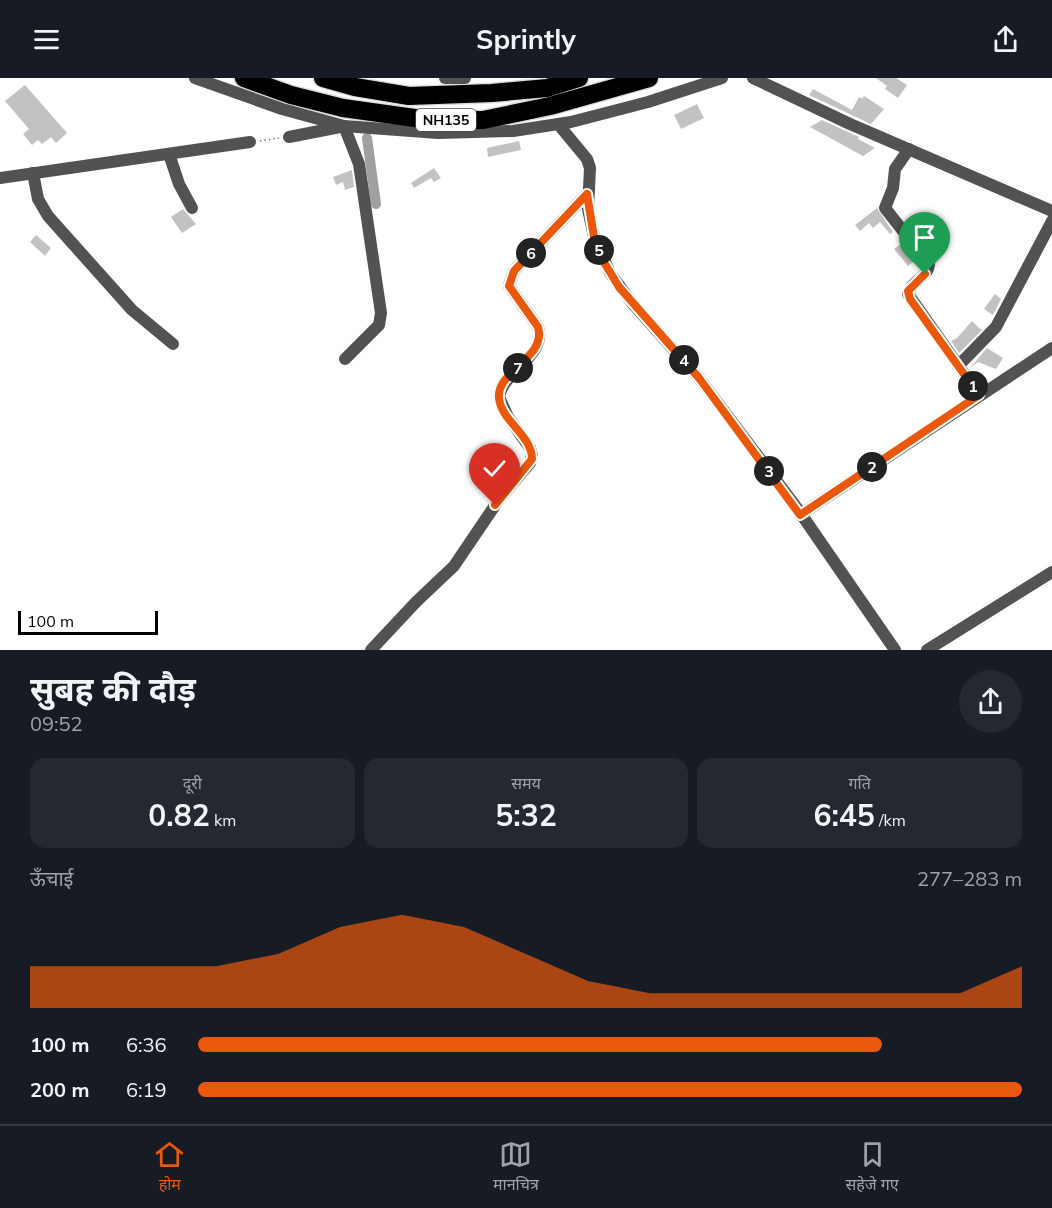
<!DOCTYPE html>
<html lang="hi">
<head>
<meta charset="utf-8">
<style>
	body { margin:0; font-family:Mulish,"Noto Sans Devanagari",sans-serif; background:#242831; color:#f1f3f6; height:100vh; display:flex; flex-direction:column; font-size:22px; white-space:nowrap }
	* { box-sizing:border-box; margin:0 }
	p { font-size:20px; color:#9ea1a6 }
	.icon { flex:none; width:33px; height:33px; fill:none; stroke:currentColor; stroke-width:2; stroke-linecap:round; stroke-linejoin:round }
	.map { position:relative; height:572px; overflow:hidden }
	.sheet { display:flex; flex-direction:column; background:#171b24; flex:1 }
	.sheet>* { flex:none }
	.scale { position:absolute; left:18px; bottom:15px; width:140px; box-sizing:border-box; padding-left:6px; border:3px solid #000; border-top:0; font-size:16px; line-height:21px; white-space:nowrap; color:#000; -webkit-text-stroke:4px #fff; paint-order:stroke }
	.pin { position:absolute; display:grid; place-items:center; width:51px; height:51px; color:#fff; margin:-62px -26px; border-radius:50% 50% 50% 0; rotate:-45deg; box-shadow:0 0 6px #0007 }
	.pin .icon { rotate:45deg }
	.km { position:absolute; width:30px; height:30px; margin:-15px; border-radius:50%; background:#222; color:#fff; font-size:16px; line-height:30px; text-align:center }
	.round { display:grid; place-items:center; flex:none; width:63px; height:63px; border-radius:32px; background:#242831 }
	.overview { display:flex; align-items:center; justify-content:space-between; height:102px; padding:0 30px }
	h1 { font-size:33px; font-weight:700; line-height:45px }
	.stats { display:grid; grid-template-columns:repeat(3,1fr); gap:9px; height:102px; padding:6px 30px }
	.stats div { display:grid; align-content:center; border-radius:15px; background:#242831; text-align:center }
	.stats b { font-size:30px; font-weight:700 }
	.stats small { font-size:16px; font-weight:400 }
	.stats p { font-size:16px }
	.chart { height:168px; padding:12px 30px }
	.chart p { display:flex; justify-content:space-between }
	.chart svg { width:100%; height:108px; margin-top:6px; fill:#ea580c; opacity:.7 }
	ul { padding:0 30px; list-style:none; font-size:20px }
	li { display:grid; grid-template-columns:96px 72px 1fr; align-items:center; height:45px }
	li i { height:15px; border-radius:8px; background:#ea580c }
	header { display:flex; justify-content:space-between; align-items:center; height:78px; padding:0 30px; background:#171b24; font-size:27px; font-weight:700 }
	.menu { display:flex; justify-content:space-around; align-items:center; height:84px; border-top:2px solid #363941; background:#171b24; font-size:16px; color:#9ea1a6 }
	.menu a { display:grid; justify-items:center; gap:3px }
	.menu .current { color:#ea580c }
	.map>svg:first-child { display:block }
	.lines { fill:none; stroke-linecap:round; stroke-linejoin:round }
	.canal { stroke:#a0a0a0; stroke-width:10 }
	.building { fill:#c2c2c2 }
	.highway-casing { stroke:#dbdbdb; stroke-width:21 }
	.path { stroke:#747474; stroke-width:1.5; stroke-dasharray:1.5 3; stroke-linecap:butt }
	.minor { stroke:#525252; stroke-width:12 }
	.highway { stroke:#000; stroke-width:18 }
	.route-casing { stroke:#fff; stroke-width:12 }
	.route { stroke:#ea580c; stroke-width:8 }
	.labels { text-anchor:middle; stroke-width:4.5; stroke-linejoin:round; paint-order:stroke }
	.shield { fill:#fff; stroke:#4c4c4c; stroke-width:1.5 }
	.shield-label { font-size:14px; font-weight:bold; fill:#000 }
</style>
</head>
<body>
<header><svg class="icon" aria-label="menu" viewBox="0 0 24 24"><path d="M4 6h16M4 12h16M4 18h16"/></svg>Sprintly<svg class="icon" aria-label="share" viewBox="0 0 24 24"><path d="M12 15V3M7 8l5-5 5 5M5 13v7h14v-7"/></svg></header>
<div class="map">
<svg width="1052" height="572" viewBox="0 0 1052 572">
	<rect width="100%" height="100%" fill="#fff"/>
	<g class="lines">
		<!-- canal -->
		<polyline class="canal" points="367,60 376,126"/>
	</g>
	<!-- building -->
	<g class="building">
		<polygon points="876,0 896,0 907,7 898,20 885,11 887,8"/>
		<polygon points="25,7 67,55 56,65 51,59 42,66 38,62 32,67 23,56 29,51 5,23"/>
		<polygon points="813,11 852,32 859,19 862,21 864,18 884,31 871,46 809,17"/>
		<polygon points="697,26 704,40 681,51 674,37"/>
		<polygon points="822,42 859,59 858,61 875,70 863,78 810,49"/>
		<polygon points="519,63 521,72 488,79 487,70"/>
		<polygon points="434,90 441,100 434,104 431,100 414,110 411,105"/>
		<polygon points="352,92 354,109 345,112 343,104 336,107 333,99"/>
		<polygon points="877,130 893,154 890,156 880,144 873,150 869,145 860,153 855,147"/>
		<polygon points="183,131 196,146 182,155 171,139"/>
		<polygon points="36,157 51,170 45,178 30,164"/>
		<polygon points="902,165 915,182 908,188 894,171"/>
		<polygon points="995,216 1001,221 993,237 984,231"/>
		<polygon points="972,243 980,251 983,251 959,275 951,263 957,260"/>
		<polygon points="987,270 1003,280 996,291 978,284 970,290"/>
	</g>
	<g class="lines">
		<defs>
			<g id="highway">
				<polyline points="244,0 291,17 343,30 429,42 483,42 550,28 649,0"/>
				<polyline points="323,0 355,9 409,18 492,15 547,10 579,0"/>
			</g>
		</defs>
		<!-- highway casing -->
		<use href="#highway" class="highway-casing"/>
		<!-- path -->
		<polyline class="path" points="260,63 279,60"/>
		<!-- minor -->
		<g class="minor">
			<polyline points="195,0 282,31 344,48 438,55 513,53 571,44 648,24 722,0"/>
			<polyline points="445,0 465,0"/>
			<polyline points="753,0 850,46 1052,133"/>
			<polyline points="558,46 587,81 590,90 588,131 594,159 610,195 633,226 699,300 797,430 895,572"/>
			<polyline points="344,48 359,86 381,235 379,247 345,281"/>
			<polyline points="289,59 340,49"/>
			<path d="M909,71L895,91L893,110L885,130L929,186C928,200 911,203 908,216L979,317"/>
			<polyline points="169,76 179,106 192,130"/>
			<polyline points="33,95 38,121 48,138 132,232 173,266"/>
			<polyline points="0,100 250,64"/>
			<polyline points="958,288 996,249 1052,143"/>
			<polyline points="800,437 1052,270"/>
			<path d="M371,572L416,524L454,488L500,420L530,385L532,377L530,370L508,339L499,319C503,293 547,278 538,249L509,208L514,193L587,116"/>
			<polyline points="927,572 1052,494"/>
		</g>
		<!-- highway -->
		<use href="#highway" class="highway"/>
	</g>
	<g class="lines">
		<defs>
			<path id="route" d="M495,427L532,381C532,357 501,343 499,320C496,293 547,280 538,249L509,208L514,193L587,116L594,159L602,181L619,209L699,300L800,437L979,317L910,221L908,213L925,196"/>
		</defs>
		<!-- route casing -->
		<use href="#route" class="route-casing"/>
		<!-- route -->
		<use href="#route" class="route"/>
	</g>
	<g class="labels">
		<!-- shield labels -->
		<rect class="shield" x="416" y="31" width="60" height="22" rx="4.5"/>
		<g class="shield-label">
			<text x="446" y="47">NH135</text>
		</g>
	</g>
</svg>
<div class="scale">100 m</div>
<div class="pin" style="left:925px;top:196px;background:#1e9e55"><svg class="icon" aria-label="arrive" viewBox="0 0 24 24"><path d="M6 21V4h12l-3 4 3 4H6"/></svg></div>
<div class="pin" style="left:495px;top:427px;background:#d93025"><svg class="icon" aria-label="check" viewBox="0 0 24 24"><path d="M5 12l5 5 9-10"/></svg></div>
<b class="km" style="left:973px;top:308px">1</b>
<b class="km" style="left:872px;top:389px">2</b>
<b class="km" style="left:769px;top:393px">3</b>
<b class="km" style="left:684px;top:282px">4</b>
<b class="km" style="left:599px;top:172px">5</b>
<b class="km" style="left:531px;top:175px">6</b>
<b class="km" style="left:518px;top:290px">7</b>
</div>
<section class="sheet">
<div class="overview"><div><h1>सुबह की दौड़</h1><p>09:52</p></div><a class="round"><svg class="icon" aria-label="share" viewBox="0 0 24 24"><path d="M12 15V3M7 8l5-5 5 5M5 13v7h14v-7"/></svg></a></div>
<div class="stats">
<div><p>दूरी</p><b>0.82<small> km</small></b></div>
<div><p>समय</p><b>5:32</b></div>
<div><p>गति</p><b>6:45<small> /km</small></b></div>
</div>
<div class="chart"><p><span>ऊँचाई</span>277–283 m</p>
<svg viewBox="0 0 160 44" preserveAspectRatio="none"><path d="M0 44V27L10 27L20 27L30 27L40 22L50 11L60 6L70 11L80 22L90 33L100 38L110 38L120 38L130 38L140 38L150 38L160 27V44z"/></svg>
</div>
<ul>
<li><b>100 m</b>6:36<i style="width:83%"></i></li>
<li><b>200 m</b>6:19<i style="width:100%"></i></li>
</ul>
</section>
<nav class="menu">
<a class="current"><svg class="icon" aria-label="home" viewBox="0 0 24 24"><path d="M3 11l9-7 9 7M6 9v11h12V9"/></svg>होम</a>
<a><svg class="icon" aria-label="map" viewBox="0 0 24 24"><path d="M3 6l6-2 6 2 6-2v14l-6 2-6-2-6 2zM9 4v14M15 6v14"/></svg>मानचित्र</a>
<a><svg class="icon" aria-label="saved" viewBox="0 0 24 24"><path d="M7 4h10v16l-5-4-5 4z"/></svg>सहेजे गए</a>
</nav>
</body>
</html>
